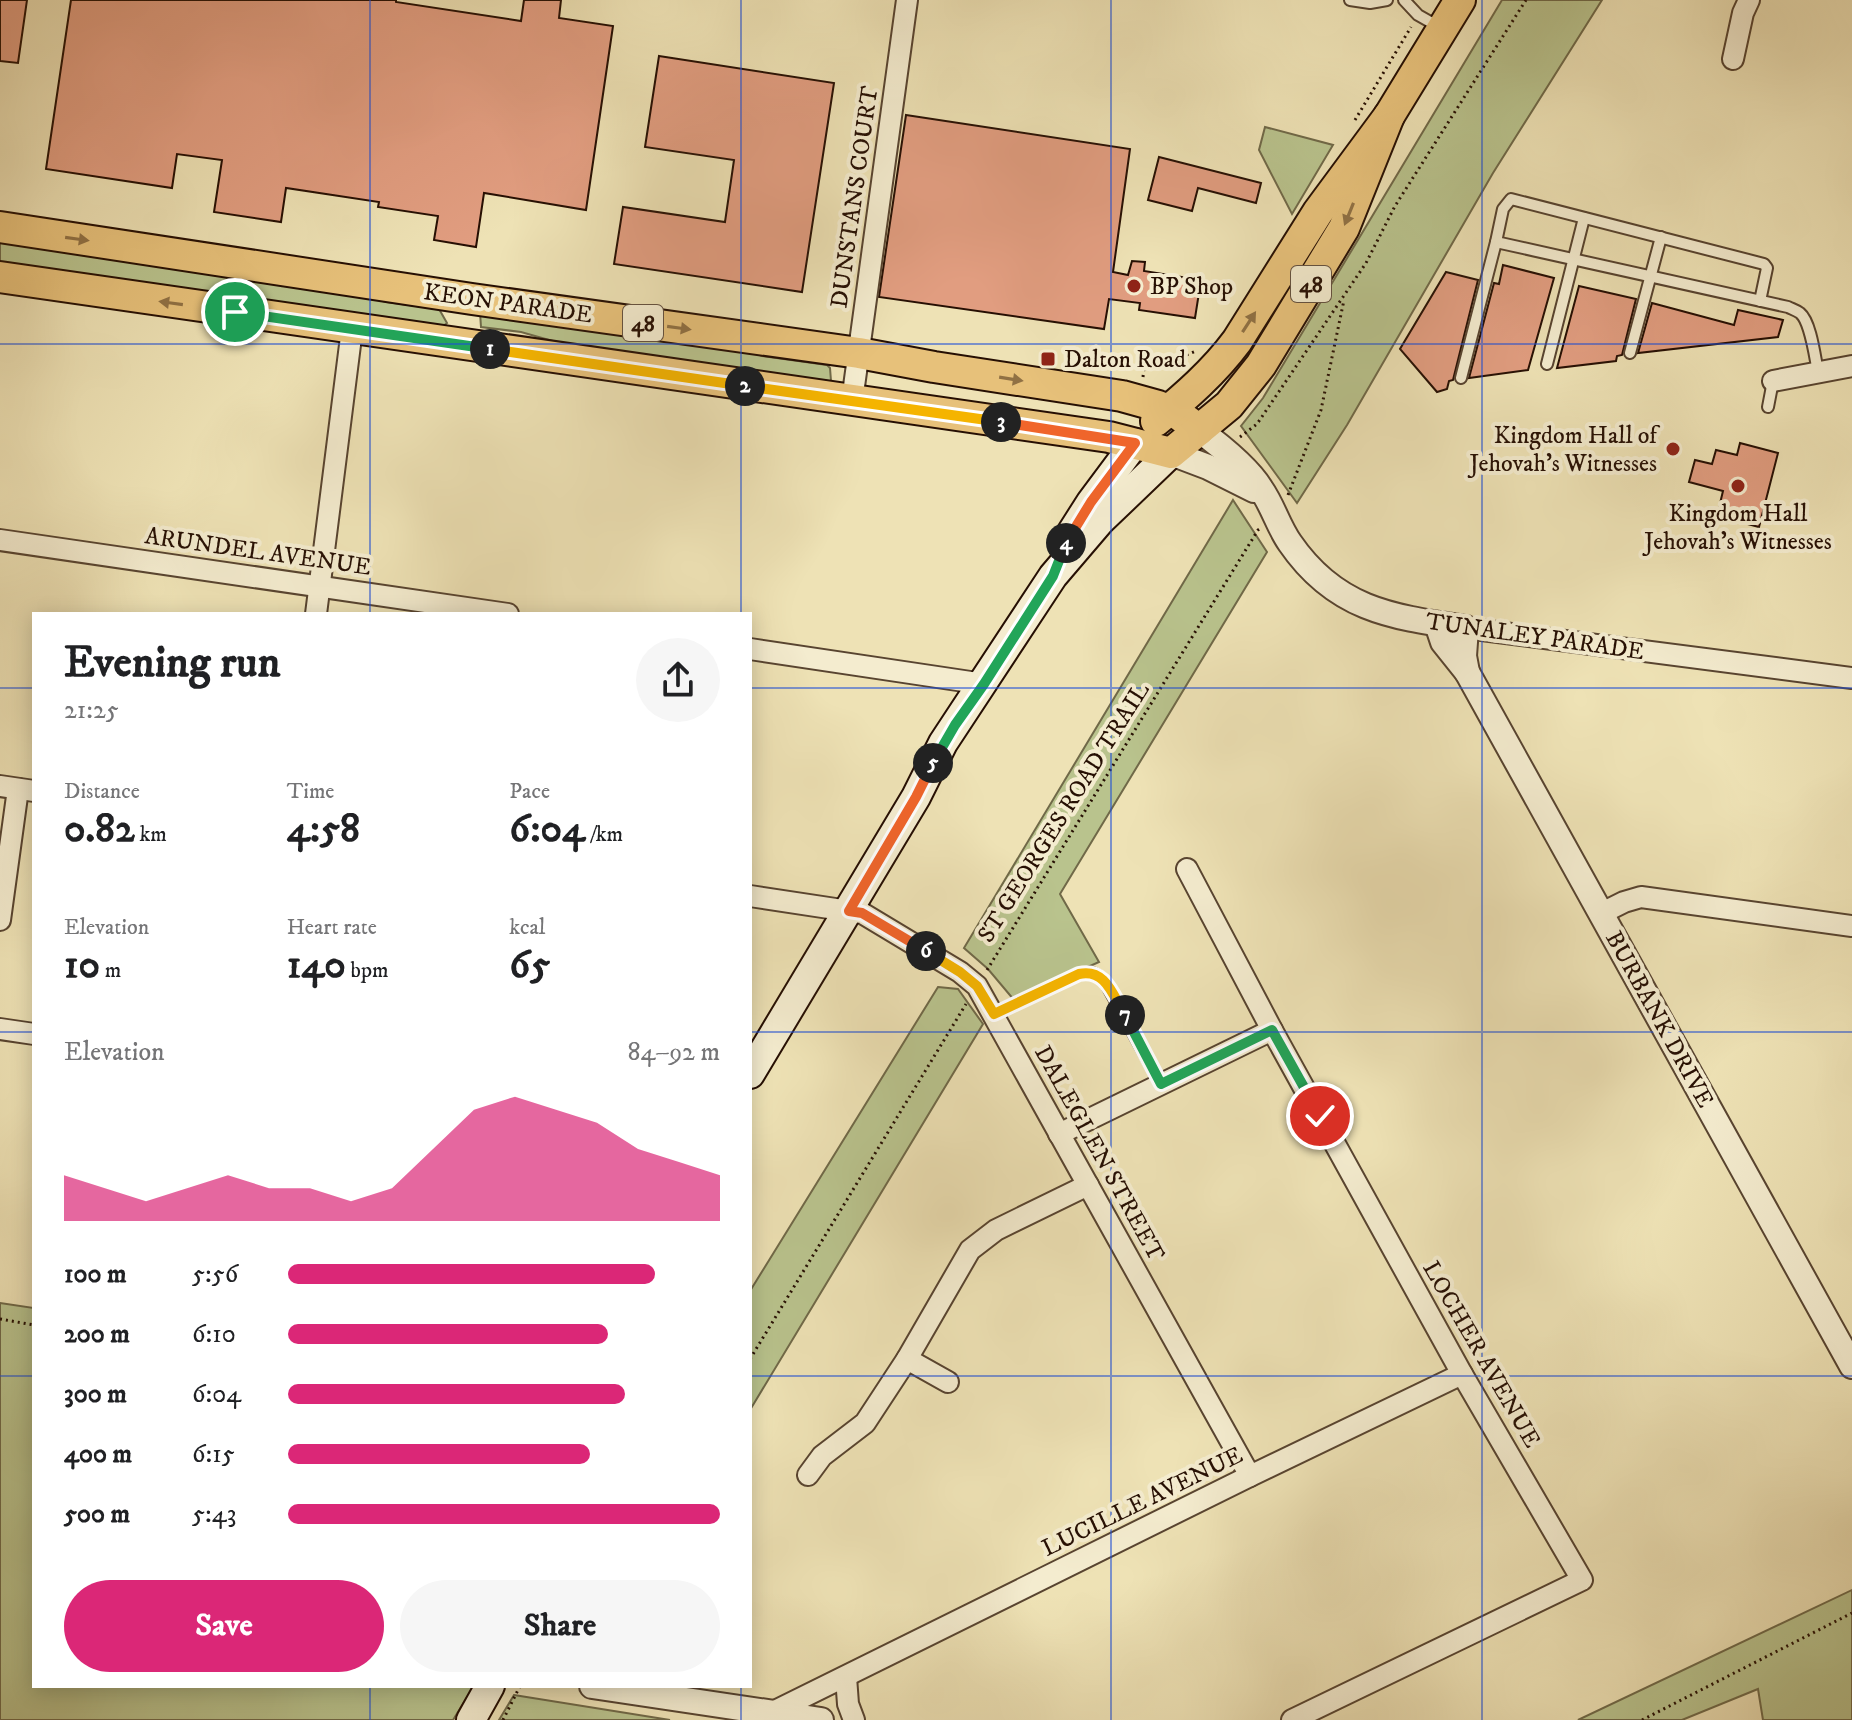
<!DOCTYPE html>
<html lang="en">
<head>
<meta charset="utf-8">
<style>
	body { margin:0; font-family:"IM FELL DW Pica",serif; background:#f6f6f6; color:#202124; height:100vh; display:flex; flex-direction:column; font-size:30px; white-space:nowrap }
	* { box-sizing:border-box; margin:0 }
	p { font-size:26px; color:#757577 }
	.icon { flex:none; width:44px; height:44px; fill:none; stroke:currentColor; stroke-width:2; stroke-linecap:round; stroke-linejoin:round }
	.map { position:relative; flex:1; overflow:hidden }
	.panel { position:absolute; left:32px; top:612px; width:720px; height:1076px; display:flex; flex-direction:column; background:#fff; border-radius:0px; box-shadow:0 4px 20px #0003 }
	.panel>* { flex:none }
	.pin { position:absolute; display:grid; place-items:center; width:68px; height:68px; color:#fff; margin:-34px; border:4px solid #fff; border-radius:50%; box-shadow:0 2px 8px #0007 }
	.km { position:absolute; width:40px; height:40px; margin:-20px; border-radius:50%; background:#222; color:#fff; font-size:22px; line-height:40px; text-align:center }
	.round { display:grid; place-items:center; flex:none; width:84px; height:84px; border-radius:42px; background:#f6f6f6 }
	.headline { display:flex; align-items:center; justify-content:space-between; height:136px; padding:0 32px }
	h1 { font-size:44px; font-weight:700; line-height:60px }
	.figures { display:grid; grid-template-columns:repeat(3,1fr); gap:12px; height:136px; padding:8px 32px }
	.figures div { display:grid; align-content:center }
	.figures b { font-size:40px; font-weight:700 }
	.figures small { font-size:22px; font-weight:400 }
	.figures p { font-size:22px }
	.chart { height:224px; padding:16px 32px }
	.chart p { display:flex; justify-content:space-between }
	.chart svg { width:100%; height:144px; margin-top:8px; fill:#db2777; opacity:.7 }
	.button { display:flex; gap:16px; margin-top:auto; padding:16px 32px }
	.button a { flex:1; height:92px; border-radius:48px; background:#db2777; color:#fff; font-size:32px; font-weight:700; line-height:92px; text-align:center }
	.button a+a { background:#f6f6f6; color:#202124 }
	ul { padding:0 32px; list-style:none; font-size:26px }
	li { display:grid; grid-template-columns:128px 96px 1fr; align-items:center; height:60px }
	li i { height:20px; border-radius:10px; background:#db2777 }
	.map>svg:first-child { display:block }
	.green { fill:#b9c38d; stroke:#706948; stroke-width:2 }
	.building { fill:#e19d80; stroke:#260f03; stroke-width:2 }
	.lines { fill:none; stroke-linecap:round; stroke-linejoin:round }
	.service-casing { stroke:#584430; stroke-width:14 }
	.minor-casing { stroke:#584430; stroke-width:24 }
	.tertiary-casing { stroke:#584430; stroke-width:28 }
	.secondary-casing { stroke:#260f03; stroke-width:32 }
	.primary-casing { stroke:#260f03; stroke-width:34 }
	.path { stroke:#260f03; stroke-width:3; stroke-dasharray:2 4; stroke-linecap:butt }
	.service { stroke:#f4eccf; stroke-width:10 }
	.minor { stroke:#f4eccf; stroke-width:20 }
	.tertiary { stroke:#f4eccf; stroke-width:24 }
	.secondary { stroke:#f4eccf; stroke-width:28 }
	.primary { stroke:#e7c17a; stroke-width:30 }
	.oneway { fill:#907144 }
	.split-1-casing { stroke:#fff; stroke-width:16 }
	.split-2-casing { stroke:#fff; stroke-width:16 }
	.split-3-casing { stroke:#fff; stroke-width:16 }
	.split-4-casing { stroke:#fff; stroke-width:16 }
	.split-5-casing { stroke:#fff; stroke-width:16 }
	.split-6-casing { stroke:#fff; stroke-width:16 }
	.split-7-casing { stroke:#fff; stroke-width:16 }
	.split-8-casing { stroke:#fff; stroke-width:16 }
	.split-1 { stroke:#22a559; stroke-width:10 }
	.split-2 { stroke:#f5b400; stroke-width:10 }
	.split-3 { stroke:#f5b400; stroke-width:10 }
	.split-4 { stroke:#f0652b; stroke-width:10 }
	.split-5 { stroke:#22a559; stroke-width:10 }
	.split-6 { stroke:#f0652b; stroke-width:10 }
	.split-7 { stroke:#f5b400; stroke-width:10 }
	.split-8 { stroke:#22a559; stroke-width:10 }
	.grid { fill:none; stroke:#1d4ed8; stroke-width:2; stroke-opacity:0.55 }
	.poi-dot { fill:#8f2418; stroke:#f4eccf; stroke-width:3 }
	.labels { text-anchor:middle; stroke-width:8; stroke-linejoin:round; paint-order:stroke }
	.shield { fill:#f4eccf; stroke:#645140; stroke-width:2 }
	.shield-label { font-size:22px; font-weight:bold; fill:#260f03 }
	.street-label { font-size:24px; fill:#260f03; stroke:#f4eccf }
	.poi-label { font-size:24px; fill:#260f03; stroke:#f4eccf; text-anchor:start }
</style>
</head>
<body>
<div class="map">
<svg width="1852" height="1720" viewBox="0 0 1852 1720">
	<rect width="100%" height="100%" fill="#eee2b5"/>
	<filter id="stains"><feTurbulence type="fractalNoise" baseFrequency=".0025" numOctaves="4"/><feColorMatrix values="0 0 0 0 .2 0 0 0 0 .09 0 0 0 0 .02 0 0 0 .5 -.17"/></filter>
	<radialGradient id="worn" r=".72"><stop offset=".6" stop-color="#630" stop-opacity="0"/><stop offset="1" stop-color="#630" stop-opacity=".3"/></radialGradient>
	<!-- green -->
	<g class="green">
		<polygon points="1502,0 1602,0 1493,173 1347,425 1297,503 1241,426 1263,398"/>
		<polygon points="1265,127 1333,145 1292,214 1259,150"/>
		<polygon points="0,240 348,291 386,302 439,309 447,323 441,328 0,265"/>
		<polygon points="480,312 729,343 762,356 827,365 830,368 831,381 820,383 581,349 521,332 481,327"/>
		<polygon points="1233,500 1267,552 1060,894 1099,962 1014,1000 988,969 964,948"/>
		<polygon points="938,987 958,989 983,1024 750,1410 750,1291"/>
		<polygon points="0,1303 34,1308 34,1686 474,1686 453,1720 0,1720"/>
		<polygon points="1852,1590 1852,1720 1763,1720 1758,1689 1682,1720 1578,1720"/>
		<polygon points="514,1695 670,1720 499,1720"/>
	</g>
	<!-- building -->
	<g class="building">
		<polygon points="0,0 27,0 18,63 0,61"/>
		<polygon points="71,0 396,0 396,2 521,21 524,0 561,0 559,18 613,26 586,210 484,193 476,247 434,240 438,216 378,207 379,202 286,188 281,222 214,212 222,160 177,154 172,188 46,169"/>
		<polygon points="659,56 834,83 802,292 614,264 623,207 725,222 734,160 645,147"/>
		<polygon points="906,115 1130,149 1113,272 1128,275 1132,261 1145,262 1144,271 1201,280 1195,318 1139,310 1140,303 1109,299 1104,329 879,297"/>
		<polygon points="1159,157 1261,183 1256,203 1198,188 1192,211 1148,200"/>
		<polygon points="1503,265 1554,278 1528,370 1469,378 1494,283 1499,284"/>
		<polygon points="1446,272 1478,280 1453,380 1449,381 1447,389 1437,392 1400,349"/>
		<polygon points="1579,286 1636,299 1622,355 1617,356 1616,361 1557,368"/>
		<polygon points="1652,303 1734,325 1738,310 1783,320 1778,337 1638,353"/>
		<polygon points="1740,443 1778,453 1759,527 1717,516 1723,491 1689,482 1695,460 1712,464 1716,450 1737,455"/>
	</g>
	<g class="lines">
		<defs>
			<g id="service">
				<polyline points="1350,0 1370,3 1387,0"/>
				<polyline points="1404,0 1418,15 1441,28"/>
				<path d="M1760,301L1767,268L1764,264L1511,199L1503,209L1496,242L1788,307C1792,309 1796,310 1800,313C1811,322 1815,358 1818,372"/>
				<polyline points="1630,353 1661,237"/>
				<polyline points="1547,364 1584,218"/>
				<polyline points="1461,378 1496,242"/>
				<polyline points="1768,407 1773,381"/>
				<path d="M994,1014L1079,974C1092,971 1096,973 1105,982L1161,1084"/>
			</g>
			<g id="minor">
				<polyline points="1733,59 1743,13 1749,0"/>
				<polyline points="1773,381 1852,366"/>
				<polyline points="852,401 907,0"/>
				<polyline points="0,540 508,614"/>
				<polyline points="316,614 352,329"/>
				<polyline points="1466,628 1852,678"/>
				<polyline points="750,649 984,684"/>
				<polyline points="0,786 34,791"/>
				<polyline points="1187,869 1272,1030 1462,1374 1582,1580 1292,1720"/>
				<polyline points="750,896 862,913 960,972 977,986 1250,1476"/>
				<polyline points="1602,913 1624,902 1641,897 1852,926"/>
				<polyline points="0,920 18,789"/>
				<polyline points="0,1029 34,1034"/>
				<polyline points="1059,1134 1272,1030"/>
				<polyline points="907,1359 948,1382"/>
				<polyline points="808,1475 822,1456 865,1423 907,1359 970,1250 996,1230 1088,1185"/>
				<polyline points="846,1677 848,1704 854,1720"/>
				<polyline points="773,1712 1250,1476 1462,1374"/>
			</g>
			<g id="tertiary">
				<path d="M1199,430C1218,444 1249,469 1261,489C1273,506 1278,526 1290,543C1336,610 1392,617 1466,628L1464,656L1467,672"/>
				<polyline points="1171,453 1208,467 1254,490"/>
				<polyline points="1437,624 1443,642 1467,672 1852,1366"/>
				<polyline points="592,1686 821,1720"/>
			</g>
			<g id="secondary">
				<polyline points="1070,535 1091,502 1135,443"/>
				<polyline points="750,1074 916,797 943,743 1053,576 1100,521 1171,453"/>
				<polyline points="471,1720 490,1686"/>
			</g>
			<g id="primary">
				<polyline points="0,227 472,299 859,353 934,367 1122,396 1158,406 1178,414 1199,430"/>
				<polyline points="0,277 1109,437 1171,453 1229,405 1261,365 1344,228 1389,116"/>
				<path d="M1156,421C1185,397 1214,372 1237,341L1318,212L1389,116L1460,0"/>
			</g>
		</defs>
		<!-- service casing -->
		<use href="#service" class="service-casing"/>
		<!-- minor casing -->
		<use href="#minor" class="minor-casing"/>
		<!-- tertiary casing -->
		<use href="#tertiary" class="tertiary-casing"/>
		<!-- secondary casing -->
		<use href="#secondary" class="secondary-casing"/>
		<!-- primary casing -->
		<use href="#primary" class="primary-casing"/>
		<!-- path -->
		<g class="path">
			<polyline points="1355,120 1411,27"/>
			<polyline points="1143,377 1144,368 1157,367 1196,351"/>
			<polyline points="1240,437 1257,424 1366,263 1395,206 1526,0"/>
			<polyline points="1288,495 1321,410 1344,300"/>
			<polyline points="987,970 1258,530 1261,528"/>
			<polyline points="0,1319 34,1325"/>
			<polyline points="750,1359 966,1004"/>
			<polyline points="503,1720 520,1686"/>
			<polyline points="1642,1720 1852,1613"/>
		</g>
		<!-- service -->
		<use href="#service" class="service"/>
		<!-- minor -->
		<use href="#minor" class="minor"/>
		<!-- tertiary -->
		<use href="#tertiary" class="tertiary"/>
		<!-- secondary -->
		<use href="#secondary" class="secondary"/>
		<!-- primary -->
		<use href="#primary" class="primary"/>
	</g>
	<!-- one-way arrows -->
	<defs><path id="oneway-solid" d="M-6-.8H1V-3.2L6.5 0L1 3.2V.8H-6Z" transform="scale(2)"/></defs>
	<g class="oneway">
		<use href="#oneway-solid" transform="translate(1349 214) rotate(112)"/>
		<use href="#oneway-solid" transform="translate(77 239) rotate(8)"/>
		<use href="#oneway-solid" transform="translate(171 303) rotate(-172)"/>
		<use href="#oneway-solid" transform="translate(1249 322) rotate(-57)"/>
		<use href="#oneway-solid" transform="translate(679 328) rotate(8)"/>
		<use href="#oneway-solid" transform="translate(1011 379) rotate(9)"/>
	</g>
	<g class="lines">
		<defs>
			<polyline id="split-1" points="235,312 490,349"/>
			<polyline id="split-2" points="490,349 745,386"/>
			<polyline id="split-3" points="745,386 1001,422"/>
			<polyline id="split-4" points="1001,422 1135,443 1091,502 1066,543"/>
			<polyline id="split-5" points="933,763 955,725 984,684 1053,576 1066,543"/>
			<polyline id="split-6" points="926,951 862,913 849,911 916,797 933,763"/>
			<path id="split-7" d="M926,951L960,972L977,986L994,1014L1079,974C1106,968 1113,996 1125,1015"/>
			<polyline id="split-8" points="1125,1015 1161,1084 1272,1030 1320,1116"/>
		</defs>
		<!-- split-1 casing -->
		<use href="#split-1" class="split-1-casing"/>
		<!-- split-2 casing -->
		<use href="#split-2" class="split-2-casing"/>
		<!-- split-3 casing -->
		<use href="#split-3" class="split-3-casing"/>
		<!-- split-4 casing -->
		<use href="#split-4" class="split-4-casing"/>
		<!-- split-5 casing -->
		<use href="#split-5" class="split-5-casing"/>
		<!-- split-6 casing -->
		<use href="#split-6" class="split-6-casing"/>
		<!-- split-7 casing -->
		<use href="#split-7" class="split-7-casing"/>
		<!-- split-8 casing -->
		<use href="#split-8" class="split-8-casing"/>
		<!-- split-1 -->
		<use href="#split-1" class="split-1"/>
		<!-- split-2 -->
		<use href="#split-2" class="split-2"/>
		<!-- split-3 -->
		<use href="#split-3" class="split-3"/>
		<!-- split-4 -->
		<use href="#split-4" class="split-4"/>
		<!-- split-5 -->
		<use href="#split-5" class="split-5"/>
		<!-- split-6 -->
		<use href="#split-6" class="split-6"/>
		<!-- split-7 -->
		<use href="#split-7" class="split-7"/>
		<!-- split-8 -->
		<use href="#split-8" class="split-8"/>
	</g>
	<!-- grid -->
	<path class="grid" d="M370,0V614M741,0V614M1111,0V1720M1482,0V1720M0,344H1852M0,688H34M750,688H1852M0,1032H34M750,1032H1852M0,1376H34M750,1376H1852M370,1686V1720M741,1686V1720"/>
	<!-- markers -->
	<g class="poi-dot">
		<circle cx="1134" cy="286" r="8"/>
		<rect x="1040" y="351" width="16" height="16" rx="4"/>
		<circle cx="1673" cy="449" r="8"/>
		<circle cx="1738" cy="486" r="8"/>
	</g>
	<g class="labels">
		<!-- shield labels -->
		<g class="shield">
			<rect x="1291" y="266" width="40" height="36" rx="6"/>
			<rect x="623" y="305" width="40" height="36" rx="6"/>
		</g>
		<g class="shield-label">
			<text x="1311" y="292">48</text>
			<text x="643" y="331">48</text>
		</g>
		<!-- street labels -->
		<g class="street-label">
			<text transform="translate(854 197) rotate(-82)" y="8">DUNSTANS COURT</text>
			<text transform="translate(508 303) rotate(8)" y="8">KEON PARADE</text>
			<text transform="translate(258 551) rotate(8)" y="8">ARUNDEL AVENUE</text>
			<text transform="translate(1535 636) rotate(8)" y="8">TUNALEY PARADE</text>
			<text transform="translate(1063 812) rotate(-58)" y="8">ST GEORGES ROAD TRAIL</text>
			<text transform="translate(1660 1019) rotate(61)" y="8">BURBANK DRIVE</text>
			<text transform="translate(1100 1153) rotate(61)" y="8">DALEGLEN STREET</text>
			<text transform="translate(1482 1354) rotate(60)" y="8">LOCHER AVENUE</text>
			<text transform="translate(1142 1501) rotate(-26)" y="8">LUCILLE AVENUE</text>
		</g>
		<!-- poi labels -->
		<g class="poi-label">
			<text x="1150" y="294">BP Shop</text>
			<text x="1064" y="367">Dalton Road</text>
			<text x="1657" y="443" text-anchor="end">Kingdom Hall of<tspan x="1657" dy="28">Jehovah's Witnesses</tspan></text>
			<text x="1738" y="521" text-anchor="middle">Kingdom Hall<tspan x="1738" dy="28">Jehovah's Witnesses</tspan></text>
		</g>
	</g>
	<rect width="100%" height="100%" filter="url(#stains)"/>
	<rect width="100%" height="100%" fill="url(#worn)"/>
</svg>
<div class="pin" style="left:235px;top:312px;background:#1e9e55"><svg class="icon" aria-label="arrive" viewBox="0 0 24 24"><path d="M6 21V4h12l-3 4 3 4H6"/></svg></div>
<div class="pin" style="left:1320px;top:1116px;background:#d93025"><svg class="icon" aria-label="check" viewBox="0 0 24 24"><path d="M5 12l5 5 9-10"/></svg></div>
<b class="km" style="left:490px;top:349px">1</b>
<b class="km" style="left:745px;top:386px">2</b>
<b class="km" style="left:1001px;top:422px">3</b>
<b class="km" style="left:1066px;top:543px">4</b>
<b class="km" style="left:933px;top:763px">5</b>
<b class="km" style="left:926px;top:951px">6</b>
<b class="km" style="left:1125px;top:1015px">7</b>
<section class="panel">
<div class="headline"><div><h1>Evening run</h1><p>21:25</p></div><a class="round"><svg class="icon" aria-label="share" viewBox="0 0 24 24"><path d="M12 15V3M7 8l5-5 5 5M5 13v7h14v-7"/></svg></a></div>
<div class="figures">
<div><p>Distance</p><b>0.82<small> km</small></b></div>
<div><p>Time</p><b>4:58</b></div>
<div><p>Pace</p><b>6:04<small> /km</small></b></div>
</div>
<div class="figures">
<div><p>Elevation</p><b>10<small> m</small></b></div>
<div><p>Heart rate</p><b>140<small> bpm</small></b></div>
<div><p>kcal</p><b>65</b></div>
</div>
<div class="chart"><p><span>Elevation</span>84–92 m</p>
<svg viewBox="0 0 160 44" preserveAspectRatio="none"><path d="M0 44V30L10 34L20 38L30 34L40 30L50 34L60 34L70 38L80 34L90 22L100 10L110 6L120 10L130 14L140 22L150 26L160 30V44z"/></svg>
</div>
<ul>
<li><b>100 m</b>5:56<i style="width:85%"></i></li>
<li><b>200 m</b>6:10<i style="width:74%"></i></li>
<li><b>300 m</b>6:04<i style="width:78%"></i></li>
<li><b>400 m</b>6:15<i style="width:70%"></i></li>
<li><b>500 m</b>5:43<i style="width:100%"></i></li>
</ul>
<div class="button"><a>Save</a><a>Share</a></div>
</section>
</div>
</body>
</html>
